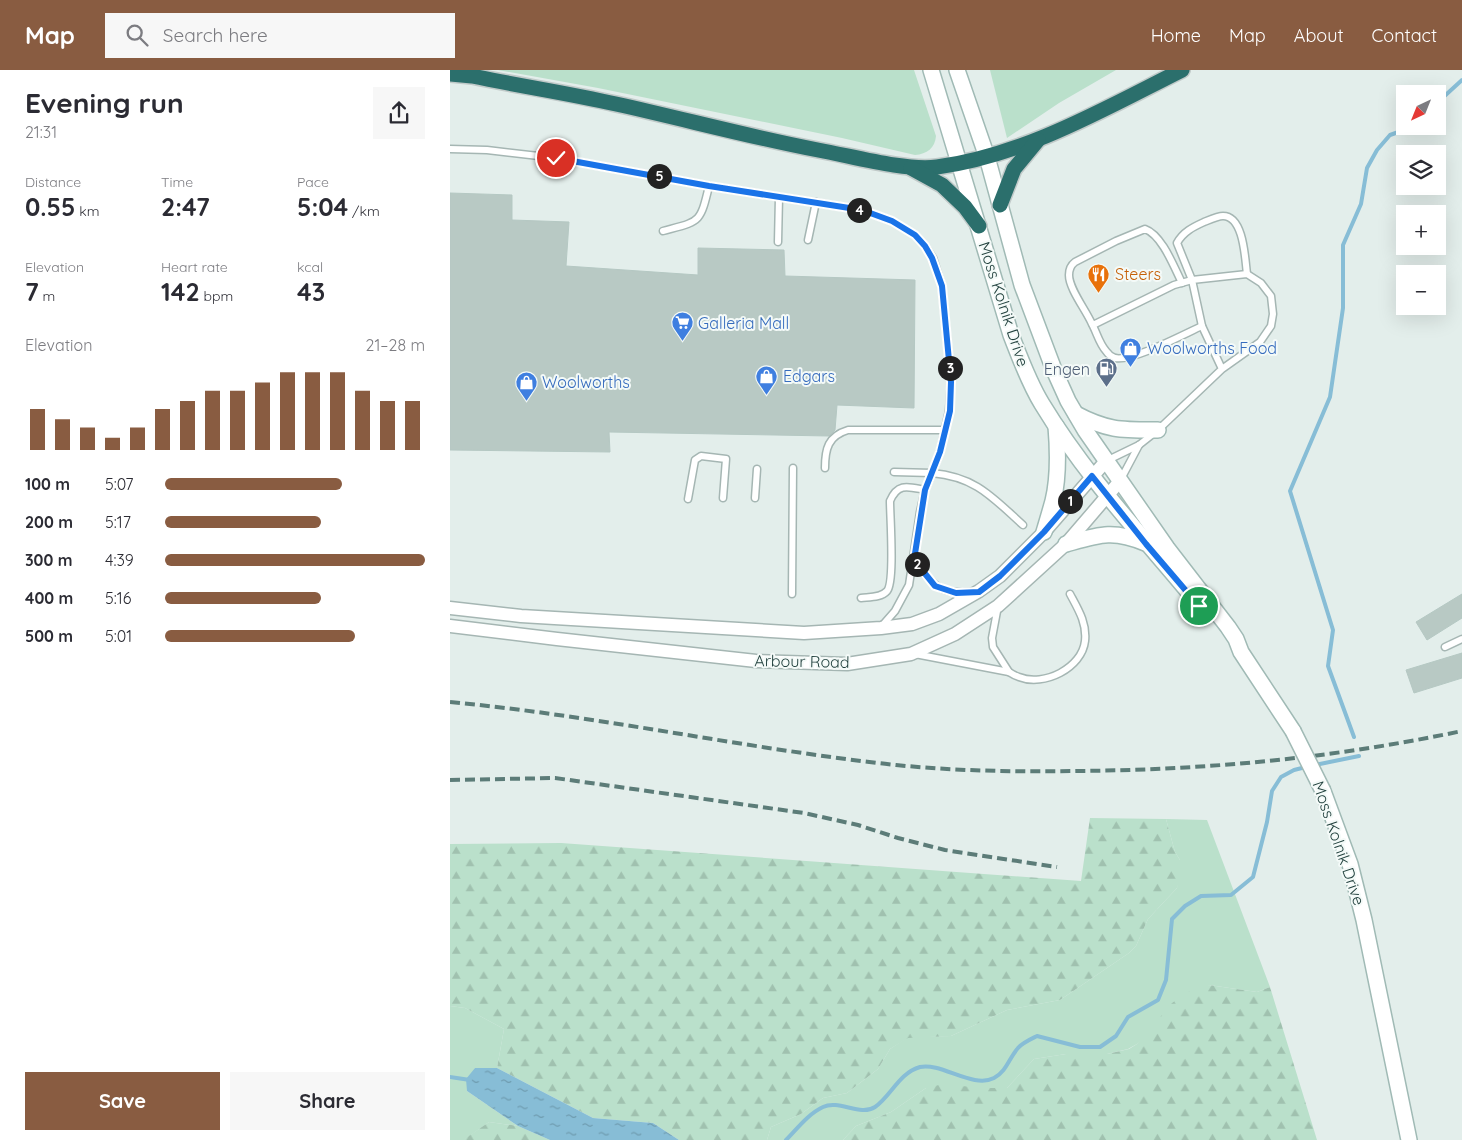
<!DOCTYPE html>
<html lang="en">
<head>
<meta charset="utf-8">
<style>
	body { margin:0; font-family:Quicksand,sans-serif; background:#f7f7f7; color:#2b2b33; height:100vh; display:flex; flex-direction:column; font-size:19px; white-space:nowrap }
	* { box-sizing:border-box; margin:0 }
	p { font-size:16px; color:#7c7c81 }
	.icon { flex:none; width:28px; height:28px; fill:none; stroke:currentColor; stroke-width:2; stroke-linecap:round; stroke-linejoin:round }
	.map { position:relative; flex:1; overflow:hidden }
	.sheet { display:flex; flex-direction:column; background:#fff; width:450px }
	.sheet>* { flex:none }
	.needle { width:32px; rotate:223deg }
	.tools { position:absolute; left:946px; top:15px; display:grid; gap:10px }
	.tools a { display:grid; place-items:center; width:50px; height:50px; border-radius:0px; background:#fff; box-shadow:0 5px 20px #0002; font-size:25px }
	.pin { position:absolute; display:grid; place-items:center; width:42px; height:42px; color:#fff; margin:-21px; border:2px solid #fff; border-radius:50%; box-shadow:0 1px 5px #0007 }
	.km { position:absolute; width:25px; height:25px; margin:-12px; border-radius:50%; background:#222; color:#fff; font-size:14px; line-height:25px; text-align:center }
	.round { display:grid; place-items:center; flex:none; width:52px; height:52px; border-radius:0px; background:#f7f7f7 }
	.headline { display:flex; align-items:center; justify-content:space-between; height:85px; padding:0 25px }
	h1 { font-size:28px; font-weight:700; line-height:38px }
	.figures { display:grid; grid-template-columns:repeat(3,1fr); gap:8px; height:85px; padding:5px 25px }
	.figures div { display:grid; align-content:center }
	.figures b { font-size:25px; font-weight:700 }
	.figures small { font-size:14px; font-weight:400 }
	.figures p { font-size:14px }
	.chart { height:140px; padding:10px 25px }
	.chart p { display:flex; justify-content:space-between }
	.chart svg { width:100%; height:90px; margin-top:5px; stroke:#895c41; stroke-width:6 }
	.cta { display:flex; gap:10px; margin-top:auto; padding:10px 25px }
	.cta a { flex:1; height:58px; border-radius:0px; background:#895c41; color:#fff; font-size:20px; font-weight:700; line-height:58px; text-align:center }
	.cta a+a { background:#f7f7f7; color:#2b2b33 }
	ul { padding:0 25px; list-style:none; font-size:16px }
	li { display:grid; grid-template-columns:80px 60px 1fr; align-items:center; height:38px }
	li i { height:12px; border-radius:6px; background:#895c41 }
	header { display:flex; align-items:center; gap:30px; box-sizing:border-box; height:70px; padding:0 25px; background:#895c41; color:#fff }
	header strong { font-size:24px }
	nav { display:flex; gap:28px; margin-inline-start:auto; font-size:18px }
	.search { width:350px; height:45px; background:#f7f7f7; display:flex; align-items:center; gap:12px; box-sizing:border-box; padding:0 18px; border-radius:0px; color:#7c7c81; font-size:19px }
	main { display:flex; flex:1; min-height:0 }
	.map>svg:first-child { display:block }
	.grass { fill:#bae0cb }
	.forest { fill:url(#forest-firs) }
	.water { fill:url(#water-ripples) }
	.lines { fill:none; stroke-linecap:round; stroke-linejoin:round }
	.stream { stroke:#87bdd6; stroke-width:4 }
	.building { fill:#b8c9c4; stroke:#b5c8c3 }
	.service-casing { stroke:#a5b6b3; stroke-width:9 }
	.minor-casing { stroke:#a5b6b3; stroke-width:15 }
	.secondary-casing { stroke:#a0bab5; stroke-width:18 }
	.motorway-casing { stroke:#c1cac9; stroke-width:18 }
	.service { stroke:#fff; stroke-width:6 }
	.minor { stroke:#fff; stroke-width:12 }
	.secondary { stroke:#fff; stroke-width:15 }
	.motorway { stroke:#2b6f6c; stroke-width:15 }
	.rail { stroke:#5c7c78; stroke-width:4; stroke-dasharray:10 5; stroke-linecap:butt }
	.secondary-bridge-casing { stroke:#a0bab5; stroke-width:18; stroke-linecap:butt }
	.secondary-bridge { stroke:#fff; stroke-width:15 }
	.route-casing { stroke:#fff; stroke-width:10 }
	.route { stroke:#1a73e8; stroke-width:6 }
	.labels { text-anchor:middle; stroke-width:4; stroke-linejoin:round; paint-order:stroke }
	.food-label { font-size:16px; fill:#c56008; stroke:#f4faf8; text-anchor:start }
	.street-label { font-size:16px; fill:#21403d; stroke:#f4faf8 }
	.shop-label { font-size:16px; fill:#366cbe; stroke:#f4faf8; text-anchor:start }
	.service-label { font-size:16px; fill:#4e5e75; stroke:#f4faf8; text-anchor:end }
</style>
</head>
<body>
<header>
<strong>Map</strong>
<div class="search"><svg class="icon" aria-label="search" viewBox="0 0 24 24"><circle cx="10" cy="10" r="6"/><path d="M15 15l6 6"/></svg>Search here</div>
<nav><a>Home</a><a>Map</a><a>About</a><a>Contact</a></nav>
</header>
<main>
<section class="sheet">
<div class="headline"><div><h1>Evening run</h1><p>21:31</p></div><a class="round"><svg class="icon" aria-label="share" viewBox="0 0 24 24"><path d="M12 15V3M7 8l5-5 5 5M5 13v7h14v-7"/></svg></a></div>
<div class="figures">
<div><p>Distance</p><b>0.55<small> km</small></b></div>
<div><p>Time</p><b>2:47</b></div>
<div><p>Pace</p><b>5:04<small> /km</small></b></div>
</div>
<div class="figures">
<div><p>Elevation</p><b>7<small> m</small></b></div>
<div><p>Heart rate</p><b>142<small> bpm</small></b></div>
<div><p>kcal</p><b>43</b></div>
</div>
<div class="chart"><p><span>Elevation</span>21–28 m</p>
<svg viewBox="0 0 160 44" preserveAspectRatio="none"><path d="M5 44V24M15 44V29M25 44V33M35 44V38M45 44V33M55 44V24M65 44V20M75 44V15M85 44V15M95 44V11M105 44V6M115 44V6M125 44V6M135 44V15M145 44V20M155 44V20"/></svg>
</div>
<ul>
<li><b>100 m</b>5:07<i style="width:68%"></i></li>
<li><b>200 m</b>5:17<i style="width:60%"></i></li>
<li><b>300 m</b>4:39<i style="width:100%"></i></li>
<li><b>400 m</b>5:16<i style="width:60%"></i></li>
<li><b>500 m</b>5:01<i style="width:73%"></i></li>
</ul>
<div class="cta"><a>Save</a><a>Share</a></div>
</section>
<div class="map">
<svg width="1012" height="1070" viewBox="0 0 1012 1070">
	<defs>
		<pattern id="forest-firs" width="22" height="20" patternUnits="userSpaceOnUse" patternTransform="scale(1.25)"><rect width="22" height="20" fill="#bae0cb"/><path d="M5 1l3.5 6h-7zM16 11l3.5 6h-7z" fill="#a0c1af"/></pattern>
		<pattern id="water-ripples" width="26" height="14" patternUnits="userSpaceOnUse" patternTransform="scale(1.25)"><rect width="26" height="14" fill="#87bdd6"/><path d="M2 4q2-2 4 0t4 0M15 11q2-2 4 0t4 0" fill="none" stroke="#6e9baf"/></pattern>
	</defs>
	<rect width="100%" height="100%" fill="#e3eeeb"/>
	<!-- grass -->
	<g class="grass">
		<path d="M48,0H464L486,66C485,78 477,84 465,85L392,68L148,18Z"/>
		<polygon points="540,0 666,0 609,33 557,68"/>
		<polygon points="716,749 757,750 820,917 807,922 759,915 687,974 678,979 657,984 616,984 584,989 557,1018 476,1018 441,1042 406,1056 393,1070 317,1070 321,1057 351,1044 373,1028 397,1023 428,999 440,979 458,967 501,966 557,940 610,930 679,883 686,876 698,849 727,818 730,790 725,782"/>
		<polygon points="0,936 15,938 54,959 47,998 25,998 17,1021 68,1056 39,1052 14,1070 0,1070"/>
	</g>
	<!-- forest -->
	<g class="forest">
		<polygon points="640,748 716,749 725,782 730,790 730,809 727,818 698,849 686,876 679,883 610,930 557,940 501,966 458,968 440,979 428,999 397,1023 373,1028 351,1044 321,1057 317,1070 229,1070 203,1053 143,1048 47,998 54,959 15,938 0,936 0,774 111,773 631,811"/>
		<polygon points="759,915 807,922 820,917 867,1070 393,1070 406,1056 441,1042 476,1018 493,1014 531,1018 557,1018 584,989 616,984 657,984 679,979 687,974 722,933 744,918"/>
		<polygon points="39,1052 68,1056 100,1070 13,1070"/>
	</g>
	<!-- water -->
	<polygon class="water" points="25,998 47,998 143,1048 203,1053 229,1070 100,1070 68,1056 17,1021 16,1009"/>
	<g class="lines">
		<!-- stream -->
		<g class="stream">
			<polyline points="988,32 1012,10"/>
			<polyline points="904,667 878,596 883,560 840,421 880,327 893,238 893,175 911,134 917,98 927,80 940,65 957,59 960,56"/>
			<polyline points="865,695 909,686"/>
			<polyline points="0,1007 20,1010"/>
			<path d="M336,1070C347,1059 358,1044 373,1037C389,1029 410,1047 425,1037C441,1026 449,1003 470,997C491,992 523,1019 544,1008C557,1001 559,988 568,978C572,973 581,969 587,966L630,977H650L666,966L678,947L708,930L716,910L722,849L735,836L751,826L781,825L803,807L817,752L822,721L831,707L844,700L856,697"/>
		</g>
	</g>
	<!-- building -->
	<g class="building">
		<polygon points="0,123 62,125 62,150 119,152 116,196 248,205 248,178 334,180 335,206 465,210 464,338 387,335 385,360 379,366 159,362 160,382 0,380"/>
		<polygon points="1012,524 1012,548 977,570 966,552"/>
		<polygon points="1012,583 1012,608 964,623 956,600"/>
	</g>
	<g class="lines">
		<defs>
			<g id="service">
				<polyline points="0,79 37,80 106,88 259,116 412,140 442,151 465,165 475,176 483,188 492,216 501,312 499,341 490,382 482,403 444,402"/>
				<path d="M213,161C250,151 250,154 259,116"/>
				<polyline points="358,170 366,132"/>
				<polyline points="328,172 329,127"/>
				<path d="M732,213C724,197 712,165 695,159L666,171L625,192C621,195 619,199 619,205C619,219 636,240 642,254C647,263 649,273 656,281C658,284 662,287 665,288C682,292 734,264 752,256"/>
				<path d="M643,255L724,215L742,210L727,173C733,162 743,157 754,152C759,150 768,146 773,146C794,146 795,189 797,204"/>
				<polyline points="656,391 689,375 708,360 772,299 810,272 821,256 823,244 821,226 811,213 797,204 742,210 752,256 772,299"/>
				<path d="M375,398C375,379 378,366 398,360H494"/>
				<polyline points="671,409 689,375"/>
				<polyline points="305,428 307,399"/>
				<polyline points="238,429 245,390 251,386 276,389 273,428"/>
				<path d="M464,490C482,514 489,525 521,522"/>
				<polyline points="342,524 343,398"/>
				<path d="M411,528C419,527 431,528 437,521C445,512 440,447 440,431C448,412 459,417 475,420"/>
				<polyline points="548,536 542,568 543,577 559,602"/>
				<path d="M431,557L445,541L459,515L470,442L475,420L482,403C526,407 542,427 573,455"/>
				<polyline points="995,577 1012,569"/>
				<path d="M465,584L559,602C562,604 566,606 569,607C594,617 632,598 635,571C637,553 628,539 620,524"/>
			</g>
			<g id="minor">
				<polyline points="0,538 71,546 354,563 431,558 462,554 489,544 529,521 550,506 594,462 656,391"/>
				<polyline points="0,556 107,569 306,591 397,594 461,584 505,564 548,536 616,474 670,411"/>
			</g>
			<g id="secondary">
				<path d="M481,0L561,265C570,288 579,313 592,334C638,410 700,474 756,543"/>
				<polyline points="507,0 537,87 572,215 604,300 618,331 635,360 717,478 778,557 786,569 791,582 843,661"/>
				<path d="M626,344C658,361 673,360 708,360"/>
				<path d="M594,462C597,452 600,442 603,431C609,407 608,380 606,356"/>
				<path d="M616,474C648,465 663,459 695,473"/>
				<polyline points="873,721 900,794 914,850 959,1070"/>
			</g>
			<g id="motorway">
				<path d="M0,4L22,6C70,16 118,23 166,34C234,49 300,67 368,80C402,86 454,101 487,97C575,85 654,39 732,0"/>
				<polyline points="461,98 492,115 515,137 529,156"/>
				<polyline points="550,135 564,99 588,70"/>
			</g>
		</defs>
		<!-- service casing -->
		<use href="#service" class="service-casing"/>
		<!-- minor casing -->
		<use href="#minor" class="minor-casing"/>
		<!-- secondary casing -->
		<use href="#secondary" class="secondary-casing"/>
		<!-- motorway casing -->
		<use href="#motorway" class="motorway-casing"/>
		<!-- service -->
		<use href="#service" class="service"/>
		<!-- minor -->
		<use href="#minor" class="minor"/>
		<!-- secondary -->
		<use href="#secondary" class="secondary"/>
		<!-- motorway -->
		<use href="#motorway" class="motorway"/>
		<!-- rail -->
		<g class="rail">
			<path d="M0,632C150,646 297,679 446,695C506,701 566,702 626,701C756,700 884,688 1012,661"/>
			<polyline points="0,710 105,708 354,743 408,755 448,768 495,780 607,797"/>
		</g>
		<defs>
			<polyline id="secondary-bridge" points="843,661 873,721"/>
		</defs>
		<!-- secondary-bridge casing -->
		<use href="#secondary-bridge" class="secondary-bridge-casing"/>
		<!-- secondary-bridge -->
		<use href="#secondary-bridge" class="secondary-bridge"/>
	</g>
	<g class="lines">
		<defs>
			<polyline id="route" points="106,88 259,116 412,140 442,151 465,165 475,176 482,188 492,216 501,312 500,341 490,382 475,420 464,490 485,516 506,523 529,522 550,506 594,462 642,406 696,474 749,536"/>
		</defs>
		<!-- route casing -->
		<use href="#route" class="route-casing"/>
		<!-- route -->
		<use href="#route" class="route"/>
	</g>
	<!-- icons -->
	<defs>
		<symbol id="restaurant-pin" viewBox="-11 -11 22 30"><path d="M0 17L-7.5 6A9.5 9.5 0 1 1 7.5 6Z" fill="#e8710a" stroke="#f4faf8"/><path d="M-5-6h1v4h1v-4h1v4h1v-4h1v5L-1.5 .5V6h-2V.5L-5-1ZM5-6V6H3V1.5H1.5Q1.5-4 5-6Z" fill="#fff"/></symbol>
		<symbol id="supermarket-pin" viewBox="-11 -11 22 30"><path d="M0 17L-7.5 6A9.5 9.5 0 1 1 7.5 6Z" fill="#3f7fe0" stroke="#f4faf8"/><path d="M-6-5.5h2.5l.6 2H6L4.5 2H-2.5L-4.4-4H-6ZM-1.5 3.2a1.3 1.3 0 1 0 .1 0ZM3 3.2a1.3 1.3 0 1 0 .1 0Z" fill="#fff"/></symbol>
		<symbol id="shop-pin" viewBox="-11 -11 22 30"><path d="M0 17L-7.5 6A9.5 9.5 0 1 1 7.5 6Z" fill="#3f7fe0" stroke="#f4faf8"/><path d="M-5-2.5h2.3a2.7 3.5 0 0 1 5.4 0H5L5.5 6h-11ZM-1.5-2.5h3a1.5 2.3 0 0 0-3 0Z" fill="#fff"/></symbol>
		<symbol id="fuel-pin" viewBox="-11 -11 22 30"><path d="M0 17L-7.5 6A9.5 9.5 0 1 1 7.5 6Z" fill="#5c6f8a" stroke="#f4faf8"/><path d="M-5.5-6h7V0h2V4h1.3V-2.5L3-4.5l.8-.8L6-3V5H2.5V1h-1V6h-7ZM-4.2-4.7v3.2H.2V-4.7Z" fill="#fff"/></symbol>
	</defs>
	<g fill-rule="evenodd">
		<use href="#restaurant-pin" x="636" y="192" width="25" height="34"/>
		<use href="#supermarket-pin" x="220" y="240" width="25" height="34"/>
		<use href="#shop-pin" x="668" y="266" width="25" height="34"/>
		<use href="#fuel-pin" x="644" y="286" width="25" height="34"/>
		<use href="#shop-pin" x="304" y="294" width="25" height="34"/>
		<use href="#shop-pin" x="64" y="300" width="25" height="34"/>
	</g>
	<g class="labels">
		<!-- food labels -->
		<g class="food-label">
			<text x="665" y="210">Steers</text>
		</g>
		<!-- street labels -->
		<g class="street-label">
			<text transform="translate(554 234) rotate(72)" y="6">Moss Kolnik Drive</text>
			<text transform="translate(352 591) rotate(1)" y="6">Arbour Road</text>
			<text transform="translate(889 773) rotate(71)" y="6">Moss Kolnik Drive</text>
		</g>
		<!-- shop labels -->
		<g class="shop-label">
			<text x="248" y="259">Galleria Mall</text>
			<text x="697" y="284">Woolworths Food</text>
			<text x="333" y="312">Edgars</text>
			<text x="92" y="318">Woolworths</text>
		</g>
		<!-- service labels -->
		<g class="service-label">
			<text x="640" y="305">Engen</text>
		</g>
	</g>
</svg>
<div class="tools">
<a><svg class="needle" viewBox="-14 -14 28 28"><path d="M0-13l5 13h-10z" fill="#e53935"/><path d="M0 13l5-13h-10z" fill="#7c7c81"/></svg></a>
<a><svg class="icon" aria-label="layers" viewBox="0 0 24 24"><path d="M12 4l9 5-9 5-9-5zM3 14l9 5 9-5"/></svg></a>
<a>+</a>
<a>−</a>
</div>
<div class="pin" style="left:749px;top:536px;background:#1e9e55"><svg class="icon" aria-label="arrive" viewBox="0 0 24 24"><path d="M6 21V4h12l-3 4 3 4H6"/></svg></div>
<div class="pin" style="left:106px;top:88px;background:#d93025"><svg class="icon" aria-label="check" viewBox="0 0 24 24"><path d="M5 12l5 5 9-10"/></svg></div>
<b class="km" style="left:620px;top:431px">1</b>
<b class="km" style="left:467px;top:494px">2</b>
<b class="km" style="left:500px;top:298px">3</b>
<b class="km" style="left:409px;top:140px">4</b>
<b class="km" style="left:209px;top:106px">5</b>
</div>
</main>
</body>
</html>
